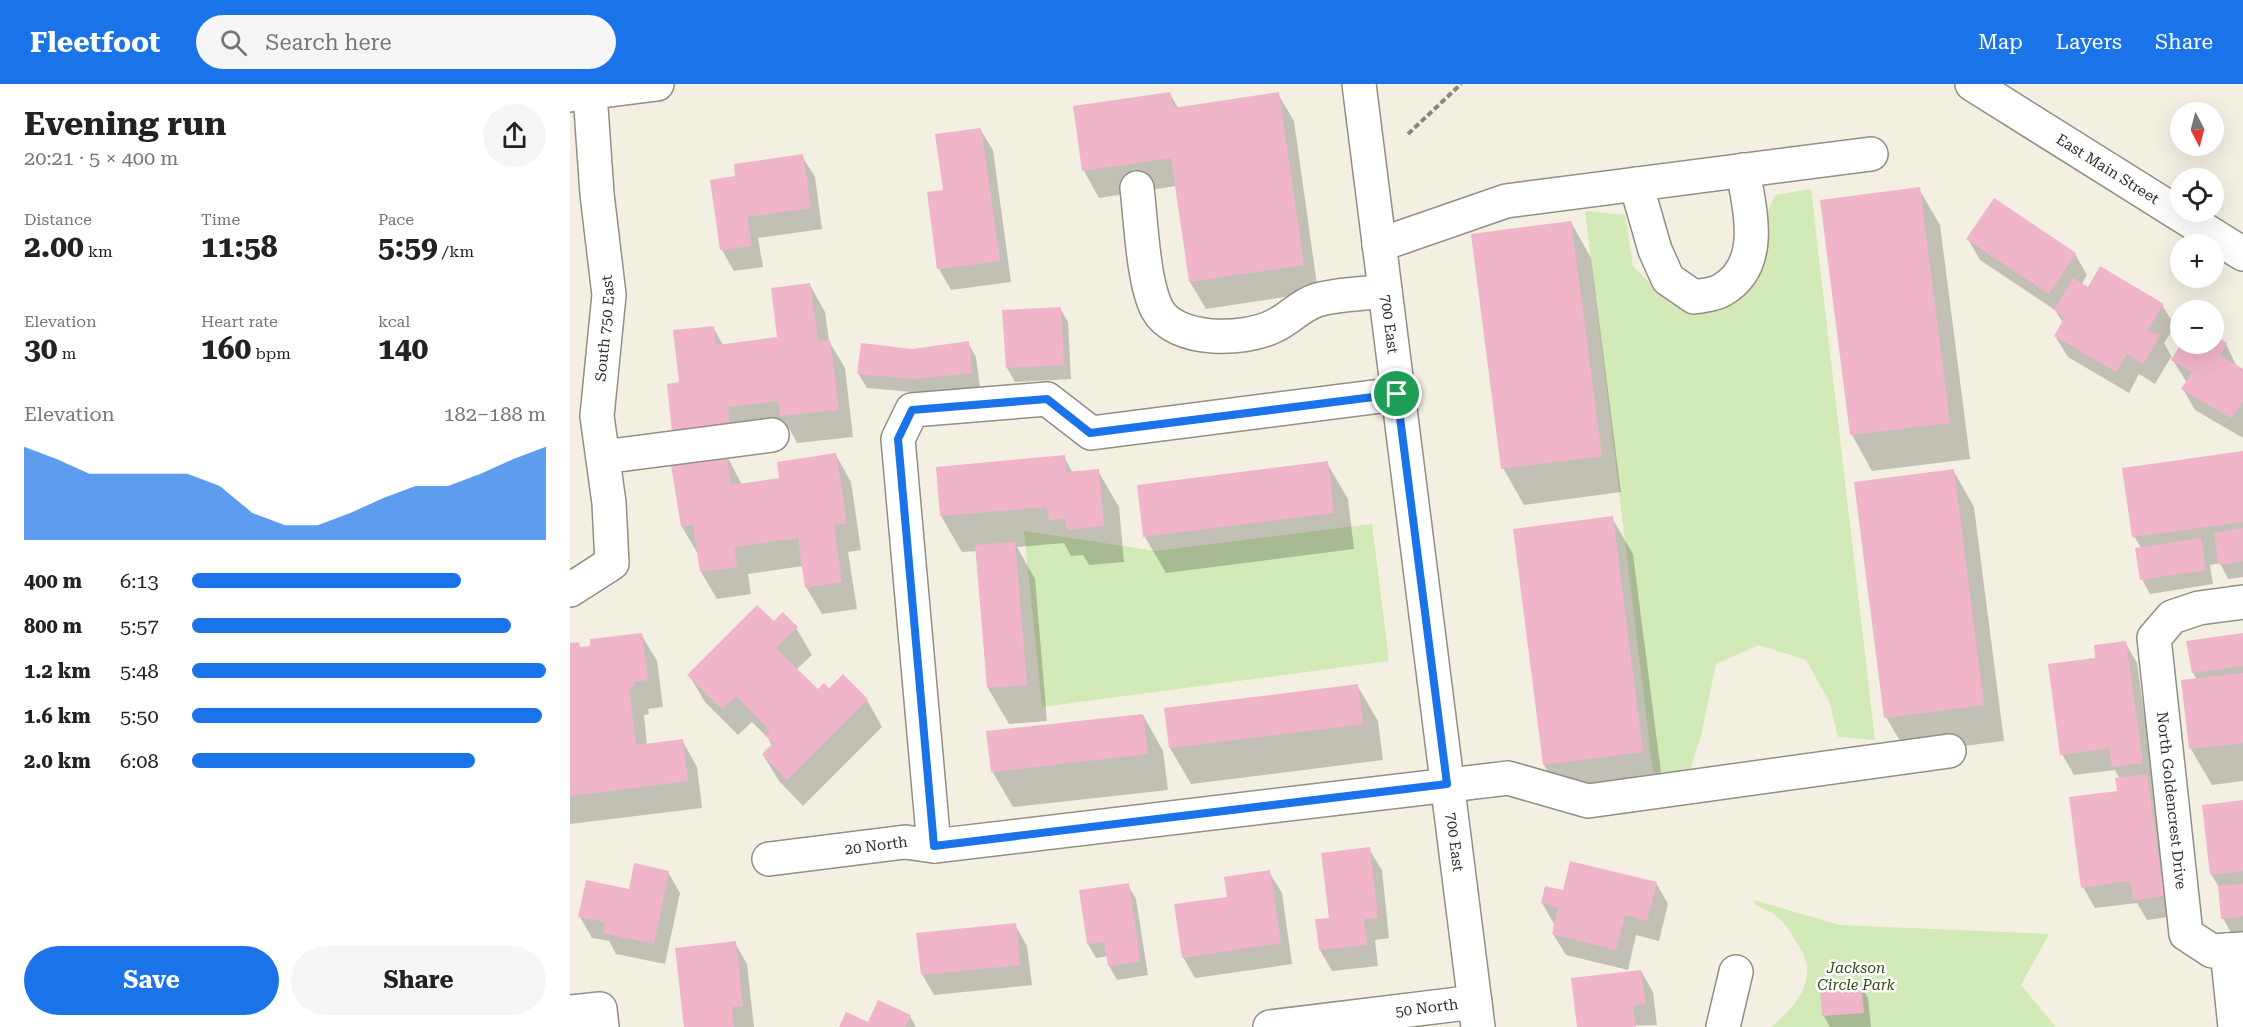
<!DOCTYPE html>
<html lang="en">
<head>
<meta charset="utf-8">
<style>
	body { margin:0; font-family:"Roboto Serif",serif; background:#f6f6f6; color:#222; height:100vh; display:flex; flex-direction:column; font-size:22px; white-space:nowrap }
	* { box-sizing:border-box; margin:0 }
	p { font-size:20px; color:#767676 }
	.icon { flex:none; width:33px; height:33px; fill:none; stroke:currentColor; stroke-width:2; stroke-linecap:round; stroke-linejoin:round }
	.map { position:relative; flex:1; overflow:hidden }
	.details { display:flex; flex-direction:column; background:#fff; width:570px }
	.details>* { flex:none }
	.needle { width:39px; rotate:173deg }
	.fabs { position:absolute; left:1600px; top:18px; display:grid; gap:12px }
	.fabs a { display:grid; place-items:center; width:54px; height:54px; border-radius:50%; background:#fff; box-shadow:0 6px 24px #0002; font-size:30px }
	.pin { position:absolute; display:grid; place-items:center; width:51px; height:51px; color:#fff; margin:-26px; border:3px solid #fff; border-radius:50%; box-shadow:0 2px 6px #0007 }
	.round { display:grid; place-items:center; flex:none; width:63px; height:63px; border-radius:32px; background:#f6f6f6 }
	.summary { display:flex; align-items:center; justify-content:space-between; height:102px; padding:0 24px }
	h1 { font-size:33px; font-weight:700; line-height:45px }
	.figures { display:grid; grid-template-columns:repeat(3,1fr); gap:9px; height:102px; padding:6px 24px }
	.figures div { display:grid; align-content:center }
	.figures b { font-size:30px; font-weight:700 }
	.figures small { font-size:16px; font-weight:400 }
	.figures p { font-size:16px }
	.chart { height:168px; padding:12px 24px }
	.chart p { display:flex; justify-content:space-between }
	.chart svg { width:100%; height:108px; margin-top:6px; fill:#1a73e8; opacity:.7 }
	.button { display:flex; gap:12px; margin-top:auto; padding:12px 24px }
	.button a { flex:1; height:69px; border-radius:36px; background:#1a73e8; color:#fff; font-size:24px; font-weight:700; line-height:69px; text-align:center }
	.button a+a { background:#f6f6f6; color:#222 }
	ul { padding:0 24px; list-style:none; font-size:20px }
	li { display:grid; grid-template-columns:96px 72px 1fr; align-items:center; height:45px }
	li i { height:15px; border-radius:8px; background:#1a73e8 }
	header { display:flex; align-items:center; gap:36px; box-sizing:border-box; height:84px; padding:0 30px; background:#1a73e8; color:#fff }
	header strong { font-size:28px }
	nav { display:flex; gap:33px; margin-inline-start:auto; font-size:21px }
	.search { width:420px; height:54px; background:#f6f6f6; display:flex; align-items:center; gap:15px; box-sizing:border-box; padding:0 21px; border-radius:33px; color:#767676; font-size:22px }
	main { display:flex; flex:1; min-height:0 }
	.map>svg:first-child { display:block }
	.green { fill:#d2e9b8 }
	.shadow { fill:#0003 }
	.building { fill:#f1b5ca }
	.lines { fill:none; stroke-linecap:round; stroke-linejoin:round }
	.minor-casing { stroke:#928f83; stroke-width:36 }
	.major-casing { stroke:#928f83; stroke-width:36 }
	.path { stroke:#89877e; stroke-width:4; stroke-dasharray:6 3; stroke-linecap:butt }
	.minor { stroke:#fff; stroke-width:33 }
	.major { stroke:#fff; stroke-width:33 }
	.route-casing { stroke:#fff; stroke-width:12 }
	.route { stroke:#1a73e8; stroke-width:8 }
	.labels { text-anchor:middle; stroke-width:5; stroke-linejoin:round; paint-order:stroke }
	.street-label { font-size:15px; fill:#302f2a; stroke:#fff }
	.park-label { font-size:15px; font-style:italic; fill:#334911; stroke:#fff }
</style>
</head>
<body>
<header>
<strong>Fleetfoot</strong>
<div class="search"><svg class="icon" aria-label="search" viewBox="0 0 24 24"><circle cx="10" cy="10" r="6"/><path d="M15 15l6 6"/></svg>Search here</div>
<nav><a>Map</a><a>Layers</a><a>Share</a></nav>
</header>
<main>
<section class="details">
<div class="summary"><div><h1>Evening run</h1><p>20:21 · 5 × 400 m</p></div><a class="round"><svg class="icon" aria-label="share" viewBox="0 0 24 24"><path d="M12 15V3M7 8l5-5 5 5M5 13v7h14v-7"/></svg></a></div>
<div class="figures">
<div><p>Distance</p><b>2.00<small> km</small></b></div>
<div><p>Time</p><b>11:58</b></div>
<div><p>Pace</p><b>5:59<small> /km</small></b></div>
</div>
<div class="figures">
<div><p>Elevation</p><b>30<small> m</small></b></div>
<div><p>Heart rate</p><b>160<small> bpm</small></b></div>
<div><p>kcal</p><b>140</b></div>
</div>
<div class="chart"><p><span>Elevation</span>182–188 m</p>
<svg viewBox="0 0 160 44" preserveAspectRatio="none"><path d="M0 44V6L10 11L20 17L30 17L40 17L50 17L60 22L70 33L80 38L90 38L100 33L110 27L120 22L130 22L140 17L150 11L160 6V44z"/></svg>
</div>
<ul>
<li><b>400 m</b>6:13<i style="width:76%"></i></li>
<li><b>800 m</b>5:57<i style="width:90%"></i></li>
<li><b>1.2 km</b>5:48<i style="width:100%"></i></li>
<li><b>1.6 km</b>5:50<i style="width:99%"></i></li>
<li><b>2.0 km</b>6:08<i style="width:80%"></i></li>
</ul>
<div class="button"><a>Save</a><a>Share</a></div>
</section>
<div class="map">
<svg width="1673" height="943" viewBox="0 0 1673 943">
	<rect width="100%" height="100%" fill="#f3f0e2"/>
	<!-- green -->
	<g class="green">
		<polygon points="1241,105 1305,656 1268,653 1259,617 1236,576 1189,561 1146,580 1131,652 1119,689 1083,688 1015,127 1055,131 1063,182 1101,220 1155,224 1190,191 1195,134 1205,111"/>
		<polygon points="802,440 819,577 472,623 454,447 586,467"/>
		<path d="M1184,816L1270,841L1479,850L1451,901L1486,943H1201C1220,928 1243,903 1236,877C1234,870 1229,862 1225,856C1216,838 1204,827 1185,821Z"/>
	</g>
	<!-- shadow -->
	<g class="shadow">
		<polygon points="600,10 608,24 708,10 724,37 748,208 636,225 620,198 606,102 529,114 514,87"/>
		<polygon points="410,45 423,66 441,198 381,206 369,185 359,109 375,107"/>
		<polygon points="232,72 245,93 252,145 188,154 193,183 164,187 152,166 142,97 167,93"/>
		<polygon points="1349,105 1370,141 1400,375 1302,387 1282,351 1252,117"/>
		<polygon points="1001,138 1021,174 1051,408 954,421 933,384"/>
		<polygon points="1398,155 1505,170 1517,191 1511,201 1518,205 1592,221 1605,242 1594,259 1603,275 1612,260 1644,260 1644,253 1656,260 1667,283 1673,286 1673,354 1625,326 1613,305 1617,299 1601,273 1585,300 1569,290 1559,309 1498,273 1485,252 1493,239 1485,226 1410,176"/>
		<polygon points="240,201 255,228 259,257 275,284 283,353 227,359 219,344 172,350 156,370 172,401 211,395 266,371 281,398 291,466 278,468 287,525 252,530 236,503 233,482 178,490 181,510 147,515 131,488 128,470 112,443 110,300 143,243 153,261 209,255"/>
		<polygon points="490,224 498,238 501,295 445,298 437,284"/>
		<polygon points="398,259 406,273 410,303 353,309 297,304 288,289 342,266"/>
		<polygon points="1673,368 1673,493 1658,495 1650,479 1640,481 1643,500 1580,510 1572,495 1571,464 1564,452"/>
		<polygon points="494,373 503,389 528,387 549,423 554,478 519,481 513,471 501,472 494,459 447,463 465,495 477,637 439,640 418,604 407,467 392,468 371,432 367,384"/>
		<polygon points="757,379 778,415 784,465 596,489 575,453"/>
		<polygon points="1383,386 1404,423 1434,657 1337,669 1316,633"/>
		<polygon points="1042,434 1063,470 1093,704 995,717 974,681"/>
		<polygon points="204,540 226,544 242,571 226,586 248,607 259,606 273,592 297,616 312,643 233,722 209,697 193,671 202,662 198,654 182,638 168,651 135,618 119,591"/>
		<polygon points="71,550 87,577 93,623 78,625 79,630 74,631 77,661 112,656 127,683 132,724 0,740 0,560 8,559 11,565"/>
		<polygon points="1673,550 1673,697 1642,701 1621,665 1613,597 1627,596 1623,589"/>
		<polygon points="1555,558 1567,579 1584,700 1581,700 1588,712 1605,832 1577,836 1567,819 1525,824 1513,803 1548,708 1550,695 1545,686 1504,691 1492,670 1527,575"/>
		<polygon points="787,601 808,637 813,676 621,700 600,664 595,625"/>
		<polygon points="573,631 593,667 598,706 443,723 422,687"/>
		<polygon points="1673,718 1673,847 1661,849 1653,834 1650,805 1641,790"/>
		<polygon points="799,765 812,786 819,854 805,856 808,882 762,887 750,866 760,835"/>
		<polygon points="98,788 110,809 95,880 46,870 39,857 22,854 10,833"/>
		<polygon points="699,788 712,809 722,880 625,894 613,873 658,814"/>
		<polygon points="1086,799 1098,820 1089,857 1066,851 1058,886 996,871 983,850 984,840 972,819"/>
		<polygon points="558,801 566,815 578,891 547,896 539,882 538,872 526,874 518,860"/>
		<polygon points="445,841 457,862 462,901 364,911 352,890"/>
		<polygon points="165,859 177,880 184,943 115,943"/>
		<polygon points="1071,887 1083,908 1087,941 1009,943"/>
		<polygon points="1290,900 1298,914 1301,943 1260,943 1254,932"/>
		<polygon points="340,932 346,943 271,943 298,940"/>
	</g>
	<!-- building -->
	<g class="building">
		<polygon points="600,8 603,24 709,8 734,181 619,198 601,74 512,87 503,22"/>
		<polygon points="411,44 430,177 367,185 357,108 373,106 365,50"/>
		<polygon points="233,70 241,124 177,133 182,162 150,166 140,96 165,92 164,80"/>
		<polygon points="1350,103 1380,339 1280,351 1250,116"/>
		<polygon points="1424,114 1506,169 1479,210 1396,155"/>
		<polygon points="1001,137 1032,372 931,385 901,150"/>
		<polygon points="1530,182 1594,220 1577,247 1591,250 1573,280 1557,270 1546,288 1484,252 1495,233 1484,226 1503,194 1518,203"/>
		<polygon points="240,199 248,257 260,256 269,326 210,332 208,317 158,323 160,341 102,348 97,300 109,298 103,246 144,242 146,261 207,253 201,204"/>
		<polygon points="491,223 494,281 436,284 432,226"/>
		<polygon points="1644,251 1657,259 1650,271 1673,285 1673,317 1661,334 1611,305 1622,288 1601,276 1611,260 1644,260"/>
		<polygon points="399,257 402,289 344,295 287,290 291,259 342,265"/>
		<polygon points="156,367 161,401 209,394 207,378 266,369 277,439 264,441 272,498 235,504 228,454 164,463 167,483 130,488 123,441 111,443 100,375"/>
		<polygon points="1673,367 1673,438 1562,453 1552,384"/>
		<polygon points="495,371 496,388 529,385 534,442 497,446 495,435 479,436 477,423 370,432 366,383"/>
		<polygon points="758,377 764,429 573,453 567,401"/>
		<polygon points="1384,385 1414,621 1314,634 1284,398"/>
		<polygon points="1043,432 1073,668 973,681 943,445"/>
		<polygon points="1673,444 1673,477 1649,481 1644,449"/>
		<polygon points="1631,454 1636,486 1570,496 1565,464"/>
		<polygon points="445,458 457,601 417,604 405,461"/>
		<polygon points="187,521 204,537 213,528 228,543 206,564 248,605 254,599 259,604 273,590 298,615 217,696 192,670 203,659 195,652 200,647 166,612 152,625 117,591"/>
		<polygon points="72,549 78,596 64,598 64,603 59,604 66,661 113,655 118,697 0,712 0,559 9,558 10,563 20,562 20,555"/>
		<polygon points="1673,549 1673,582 1622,589 1616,557"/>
		<polygon points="1556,557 1573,679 1542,683 1539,664 1490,671 1478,580 1525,574 1524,561"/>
		<polygon points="1673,589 1673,659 1619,665 1611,596"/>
		<polygon points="788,600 793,640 599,664 594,624"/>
		<polygon points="573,630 578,670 421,688 416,647"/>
		<polygon points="1577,690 1594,812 1563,816 1560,797 1511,804 1499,713 1547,707 1545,694"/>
		<polygon points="1673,716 1673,787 1640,791 1632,721"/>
		<polygon points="800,763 808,834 794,835 797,861 749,866 745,835 759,834 751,769"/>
		<polygon points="1000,777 1087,798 1077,837 1055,831 1046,866 982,850 988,824 971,819 975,802 993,806"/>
		<polygon points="64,779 99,787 84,860 33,849 35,838 8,833 16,796 59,805"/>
		<polygon points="700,786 711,859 612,874 604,820 657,813 654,793"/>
		<polygon points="559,799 570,877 538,882 534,858 517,860 509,806"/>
		<polygon points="1673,800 1673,832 1651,835 1648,802"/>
		<polygon points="446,839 450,881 351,891 346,849"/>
		<polygon points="166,857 173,922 162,923 164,943 114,943 105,864"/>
		<polygon points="1071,886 1076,920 1063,922 1066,943 1007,943 1001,894"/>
		<polygon points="1291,899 1294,929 1252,932 1250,904"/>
		<polygon points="308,916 341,931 335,943 269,943 276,928 298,938"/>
	</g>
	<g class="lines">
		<defs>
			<g id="minor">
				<path id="s1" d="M789,0L908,943"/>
				<path d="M1066,100L1085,166L1098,195L1124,213C1133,211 1144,211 1152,206C1195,181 1180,128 1173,86"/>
				<path d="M567,104C571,137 573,198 587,225C605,259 674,257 704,242C719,235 731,221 747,216C768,210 793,210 815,207"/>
				<polyline points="809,161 936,117 1301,70"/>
				<polyline points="33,373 202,351"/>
				<path id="s2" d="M0,506L42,479L39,419L27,332L39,211L27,110L20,9"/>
				<path id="s3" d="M1673,518L1629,524L1602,533L1584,554L1616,850L1642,867L1673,865"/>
				<polyline points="364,762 328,355 342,326 477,315 521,349 827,310"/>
				<path id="s4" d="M199,775L335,758L364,762L938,694L1018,717L1379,667"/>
				<polyline points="1657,866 1665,943"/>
				<polyline points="0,928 30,925 32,943"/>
				<path id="s5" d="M700,943L905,918"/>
				<polyline points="1153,943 1166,888"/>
			</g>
			<g id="major">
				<path id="s6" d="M1402,0L1673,170"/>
				<polyline points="0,11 87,0"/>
			</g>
		</defs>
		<!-- minor casing -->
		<use href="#minor" class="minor-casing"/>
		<!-- major casing -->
		<use href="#major" class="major-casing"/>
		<!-- path -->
		<polyline class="path" points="838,50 891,0"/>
		<!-- minor -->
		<use href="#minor" class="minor"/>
		<!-- major -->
		<use href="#major" class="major"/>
	</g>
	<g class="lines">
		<defs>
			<polygon id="route" points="827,310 877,700 364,762 328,355 342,326 477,315 520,349"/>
		</defs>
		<!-- route casing -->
		<use href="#route" class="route-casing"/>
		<!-- route -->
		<use href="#route" class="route"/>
	</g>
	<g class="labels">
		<!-- street labels -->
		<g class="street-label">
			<text dy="5" stroke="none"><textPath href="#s6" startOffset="160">East Main Street</textPath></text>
			<text dy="5" stroke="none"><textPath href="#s1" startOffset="242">700 East</textPath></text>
			<text dy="5" stroke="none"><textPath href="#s2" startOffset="286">South 750 East</textPath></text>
			<text dy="5" stroke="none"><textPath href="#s3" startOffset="264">North Goldencrest Drive</textPath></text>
			<text dy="5" stroke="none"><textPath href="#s1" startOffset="764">700 East</textPath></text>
			<text dy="5" stroke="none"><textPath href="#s4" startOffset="108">20 North</textPath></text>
			<text dy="5" stroke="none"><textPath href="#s5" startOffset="158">50 North</textPath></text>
		</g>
		<!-- park labels -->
		<g class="park-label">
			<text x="1286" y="889">Jackson<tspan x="1286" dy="17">Circle Park</tspan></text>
		</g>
	</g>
</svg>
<div class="fabs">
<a><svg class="needle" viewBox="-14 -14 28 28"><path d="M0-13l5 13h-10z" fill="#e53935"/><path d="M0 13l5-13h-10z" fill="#767676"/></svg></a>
<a><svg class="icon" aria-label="locate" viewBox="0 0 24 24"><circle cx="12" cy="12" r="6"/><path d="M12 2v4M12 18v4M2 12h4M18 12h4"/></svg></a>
<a>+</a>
<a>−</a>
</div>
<div class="pin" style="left:827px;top:310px;background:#1e9e55"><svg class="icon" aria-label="arrive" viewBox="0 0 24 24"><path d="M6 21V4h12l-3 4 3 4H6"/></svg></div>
</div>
</main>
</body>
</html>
